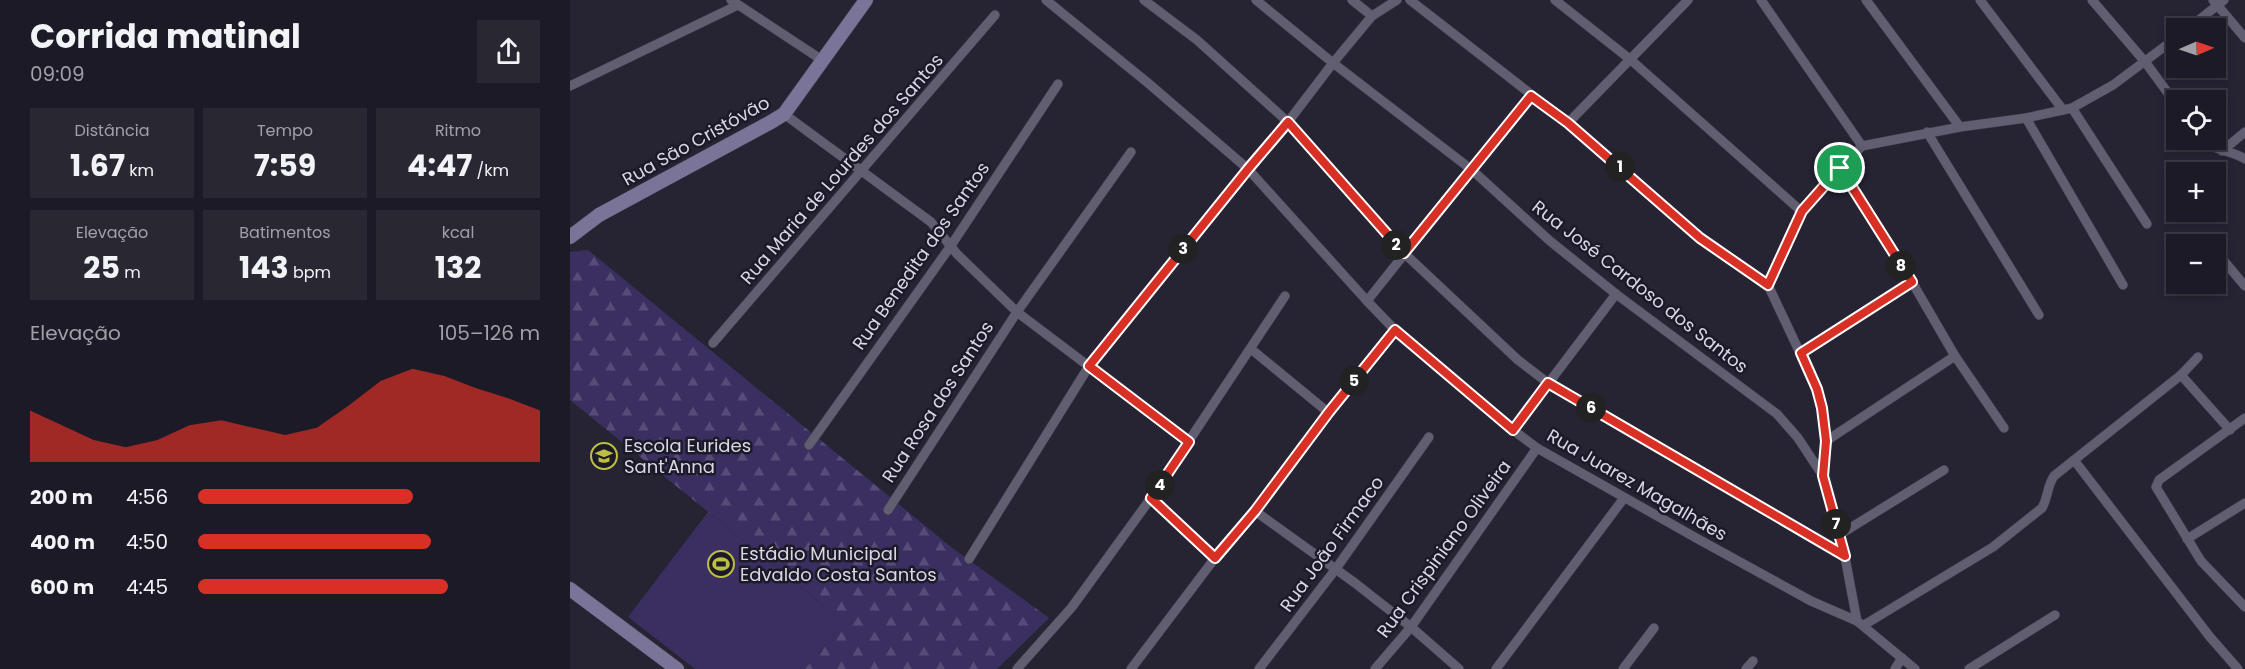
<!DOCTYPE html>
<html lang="pt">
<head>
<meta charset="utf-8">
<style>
	body { margin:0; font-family:Poppins,sans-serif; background:#292732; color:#f1f3f6; height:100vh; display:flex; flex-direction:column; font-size:22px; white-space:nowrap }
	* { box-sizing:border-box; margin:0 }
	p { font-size:20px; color:#a0a1a7 }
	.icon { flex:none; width:33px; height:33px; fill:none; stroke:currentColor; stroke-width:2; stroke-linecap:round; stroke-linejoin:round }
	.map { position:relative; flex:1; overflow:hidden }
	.sheet { display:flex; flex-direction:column; background:#1c1a26; width:570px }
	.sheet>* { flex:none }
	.needle { width:39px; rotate:88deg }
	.controls { position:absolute; left:1596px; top:18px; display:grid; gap:12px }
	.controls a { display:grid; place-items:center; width:60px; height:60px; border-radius:0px; background:#1c1a26; box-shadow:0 3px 9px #0003,0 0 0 2px #3a3843; font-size:30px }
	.pin { position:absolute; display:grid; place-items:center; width:51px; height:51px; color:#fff; margin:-26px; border:3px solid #fff; border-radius:50%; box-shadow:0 2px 6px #0007 }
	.km { position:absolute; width:30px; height:30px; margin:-15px; border-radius:50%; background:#222; color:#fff; font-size:16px; line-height:30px; text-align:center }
	.round { display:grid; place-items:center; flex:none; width:63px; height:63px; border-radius:0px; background:#292732 }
	.headline { display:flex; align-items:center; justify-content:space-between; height:102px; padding:0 30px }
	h1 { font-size:33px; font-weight:700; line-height:45px }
	.metrics { display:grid; grid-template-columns:repeat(3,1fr); gap:9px; height:102px; padding:6px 30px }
	.metrics div { display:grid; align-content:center; border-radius:0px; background:#292732; text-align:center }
	.metrics b { font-size:30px; font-weight:700 }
	.metrics small { font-size:16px; font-weight:400 }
	.metrics p { font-size:16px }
	.chart { height:168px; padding:12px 30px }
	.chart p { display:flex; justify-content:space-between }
	.chart svg { width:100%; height:108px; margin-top:6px; fill:#d93025; opacity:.7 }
	ul { padding:0 30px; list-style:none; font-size:20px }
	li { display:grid; grid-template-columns:96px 72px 1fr; align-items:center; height:45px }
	li i { height:15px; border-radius:8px; background:#d93025 }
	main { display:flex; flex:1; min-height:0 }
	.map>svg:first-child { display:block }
	.green { fill:#3b2f62 }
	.forest { fill:url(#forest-firs) }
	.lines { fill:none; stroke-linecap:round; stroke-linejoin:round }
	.minor-casing { stroke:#3f3d4a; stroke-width:10 }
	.secondary-casing { stroke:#3f3d4a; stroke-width:15 }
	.minor { stroke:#605e70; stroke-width:9 }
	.secondary { stroke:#7a7498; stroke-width:14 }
	.route-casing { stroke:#fff; stroke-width:12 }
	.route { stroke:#d93025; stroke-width:8 }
	.labels { text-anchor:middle; stroke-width:5; stroke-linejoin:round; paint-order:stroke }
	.street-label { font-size:18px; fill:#d9d7e2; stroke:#1c1a29 }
	.poi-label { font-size:18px; fill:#d9d7e2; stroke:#1c1a29; text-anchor:start }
</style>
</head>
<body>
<main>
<section class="sheet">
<div class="headline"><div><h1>Corrida matinal</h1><p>09:09</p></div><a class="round"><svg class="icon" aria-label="share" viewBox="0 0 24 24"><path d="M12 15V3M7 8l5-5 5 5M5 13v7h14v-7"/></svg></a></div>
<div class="metrics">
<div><p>Distância</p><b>1.67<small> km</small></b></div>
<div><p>Tempo</p><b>7:59</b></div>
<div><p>Ritmo</p><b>4:47<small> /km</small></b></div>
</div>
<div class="metrics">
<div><p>Elevação</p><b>25<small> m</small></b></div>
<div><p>Batimentos</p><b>143<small> bpm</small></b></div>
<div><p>kcal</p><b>132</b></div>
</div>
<div class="chart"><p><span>Elevação</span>105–126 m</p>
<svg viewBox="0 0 160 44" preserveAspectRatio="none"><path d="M0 44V23L10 29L20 35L30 38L40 35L50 29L60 27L70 30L80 33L90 30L100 21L110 11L120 6L130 9L140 14L150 18L160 23V44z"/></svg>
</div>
<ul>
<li><b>200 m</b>4:56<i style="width:63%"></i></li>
<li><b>400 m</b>4:50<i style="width:68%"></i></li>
<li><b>600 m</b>4:45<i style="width:73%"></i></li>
</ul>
</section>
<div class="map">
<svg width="1675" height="669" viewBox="0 0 1675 669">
	<defs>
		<pattern id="forest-firs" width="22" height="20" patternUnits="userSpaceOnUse" patternTransform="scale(1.5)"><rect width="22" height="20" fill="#3b2f62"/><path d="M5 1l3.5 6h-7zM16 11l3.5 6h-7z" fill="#574c78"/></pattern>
	</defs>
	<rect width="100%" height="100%" fill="#262333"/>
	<!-- green -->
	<polygon class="green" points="138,512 274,622 235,669 125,669 58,617"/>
	<!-- forest -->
	<polygon class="forest" points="18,250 381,547 479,618 427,669 235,669 274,622 0,400 0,252"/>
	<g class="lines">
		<defs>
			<g id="minor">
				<polyline points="161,0 252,60"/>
				<polyline points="476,0 578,83 678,169 797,301 825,330 943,430 967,448 1128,539 1241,601 1287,621 1345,669"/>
				<polyline points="574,0 627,40 718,122 834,253 948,360 978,383 1275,557"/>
				<polyline points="686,0 763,63 902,170 980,241 1046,294 1207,414 1228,438 1253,476"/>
				<polyline points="782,0 802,16"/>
				<polyline points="840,0 998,123 1130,238 1198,285"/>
				<polyline points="985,0 1061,60 1231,211"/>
				<polyline points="1191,0 1292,146"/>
				<polyline points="1296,0 1390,127"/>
				<polyline points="1410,0 1493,110"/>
				<polyline points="1522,0 1576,63 1606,104"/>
				<polyline points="1643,0 1675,38"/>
				<polyline points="1619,28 1654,0"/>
				<polyline points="0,86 168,5"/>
				<polyline points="1502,108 1577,224"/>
				<polyline points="214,114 361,222 387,254 447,312 619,442"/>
				<polyline points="1456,118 1553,285"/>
				<polyline points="998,123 1118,0"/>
				<polyline points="1357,132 1469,315"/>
				<path d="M1635,140C1646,152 1661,150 1675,159"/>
				<polyline points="1652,151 1675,132"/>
				<polyline points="1654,261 1675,286"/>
				<polyline points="797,301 961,95"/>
				<polyline points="143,343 425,15"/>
				<polyline points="681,349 759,413"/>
				<polyline points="1231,353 1342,282"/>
				<polyline points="1385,356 1434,428"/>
				<polyline points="1611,375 1660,430"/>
				<polyline points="1675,418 1589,480 1586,487 1631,561 1675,607"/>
				<polyline points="943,430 1046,294"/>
				<polyline points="1256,441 1385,356 1342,282 1270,168"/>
				<polyline points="239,445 380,247 488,84"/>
				<polyline points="1504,460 1640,637 1668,669"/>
				<polyline points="581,498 645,558"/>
				<polyline points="318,510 447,312 561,152"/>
				<polyline points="685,511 785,583 841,627 889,669"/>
				<polyline points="1269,535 1374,470"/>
				<polyline points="1617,539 1675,503"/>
				<polyline points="399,559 519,366 718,122 763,63 802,16 827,0"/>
				<polyline points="1287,621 1275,557 1253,476 1256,441 1252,408 1247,389 1198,285 1231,211 1292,146 1390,127 1456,118 1502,108 1543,85 1606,38"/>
				<path d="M1294,625L1423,547L1472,508C1478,498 1477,486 1484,476L1611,375L1628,357"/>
				<polyline points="447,669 502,607 581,498 715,296"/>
				<polyline points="561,669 645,558 685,511 759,413 825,330"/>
				<polyline points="689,669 765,570 859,437"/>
				<polyline points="805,669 841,627 967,448"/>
				<polyline points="926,669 1054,498"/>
				<polyline points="1053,669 1084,628"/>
				<polyline points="1176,669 1183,661"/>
				<polyline points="1325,669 1332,658"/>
				<polyline points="1399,669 1485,615"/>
			</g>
			<g id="secondary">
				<polyline points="0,237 29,215 201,122 214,114 296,0"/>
				<polyline points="0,589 107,669"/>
			</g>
		</defs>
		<!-- minor casing -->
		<use href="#minor" class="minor-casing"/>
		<!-- secondary casing -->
		<use href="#secondary" class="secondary-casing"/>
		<!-- minor -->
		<use href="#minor" class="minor"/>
		<!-- secondary -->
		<use href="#secondary" class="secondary"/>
	</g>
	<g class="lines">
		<defs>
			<polygon id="route" points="961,96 998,123 1130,238 1198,285 1232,211 1270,168 1342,282 1231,353 1247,389 1252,408 1256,441 1253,476 1275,556 978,383 943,430 825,330 759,412 685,511 645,558 581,498 619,442 519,366 678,169 718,122 834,253"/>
		</defs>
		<!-- route casing -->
		<use href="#route" class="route-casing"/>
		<!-- route -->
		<use href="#route" class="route"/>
	</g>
	<!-- icons -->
	<defs>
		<symbol id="school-ring" viewBox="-11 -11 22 22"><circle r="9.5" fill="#1c1a29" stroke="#bdbf43" stroke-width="1.5"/><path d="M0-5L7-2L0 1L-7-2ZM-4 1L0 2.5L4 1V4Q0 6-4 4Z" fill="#bdbf43"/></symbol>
		<symbol id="stadium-ring" viewBox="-11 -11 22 22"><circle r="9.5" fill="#1c1a29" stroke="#bdbf43" stroke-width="1.5"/><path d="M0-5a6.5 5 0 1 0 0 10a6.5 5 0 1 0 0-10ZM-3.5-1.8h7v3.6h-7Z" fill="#bdbf43"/></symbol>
	</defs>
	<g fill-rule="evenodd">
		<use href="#school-ring" x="19" y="441" width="30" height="30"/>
		<use href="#stadium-ring" x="136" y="549" width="30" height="30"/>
	</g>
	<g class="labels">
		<!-- street labels -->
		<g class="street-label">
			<text transform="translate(126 141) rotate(-29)" y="6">Rua São Cristóvão</text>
			<text transform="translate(272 169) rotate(-49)" y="6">Rua Maria de Lourdes dos Santos</text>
			<text transform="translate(351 256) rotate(-55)" y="6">Rua Benedita dos Santos</text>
			<text transform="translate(1070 287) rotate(38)" y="6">Rua José Cardoso dos Santos</text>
			<text transform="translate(368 402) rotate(-57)" y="6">Rua Rosa dos Santos</text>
			<text transform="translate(1067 485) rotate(30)" y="6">Rua Juarez Magalhães</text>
			<text transform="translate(762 544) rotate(-54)" y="6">Rua João Firmaco</text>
			<text transform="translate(874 549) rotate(-54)" y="6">Rua Crispiniano Oliveira</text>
		</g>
		<!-- poi labels -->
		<g class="poi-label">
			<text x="54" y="452">Escola Eurides<tspan x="54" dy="21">Sant'Anna</tspan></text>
			<text x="170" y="560">Estádio Municipal<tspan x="170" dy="21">Edvaldo Costa Santos</tspan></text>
		</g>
	</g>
</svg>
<div class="controls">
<a><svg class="needle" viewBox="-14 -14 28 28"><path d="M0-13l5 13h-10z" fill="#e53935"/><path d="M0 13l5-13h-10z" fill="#a0a1a7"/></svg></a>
<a><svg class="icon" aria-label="locate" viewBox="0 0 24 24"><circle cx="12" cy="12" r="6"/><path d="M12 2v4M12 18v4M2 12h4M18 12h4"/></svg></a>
<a>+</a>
<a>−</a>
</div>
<div class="pin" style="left:1270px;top:168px;background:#1e9e55"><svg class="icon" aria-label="arrive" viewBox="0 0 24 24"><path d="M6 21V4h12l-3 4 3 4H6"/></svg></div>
<b class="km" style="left:1050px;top:167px">1</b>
<b class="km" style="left:826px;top:245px">2</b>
<b class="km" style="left:613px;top:249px">3</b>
<b class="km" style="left:590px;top:485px">4</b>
<b class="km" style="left:784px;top:381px">5</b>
<b class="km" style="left:1021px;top:408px">6</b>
<b class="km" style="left:1266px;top:524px">7</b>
<b class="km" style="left:1331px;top:266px">8</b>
</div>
</main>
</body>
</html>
